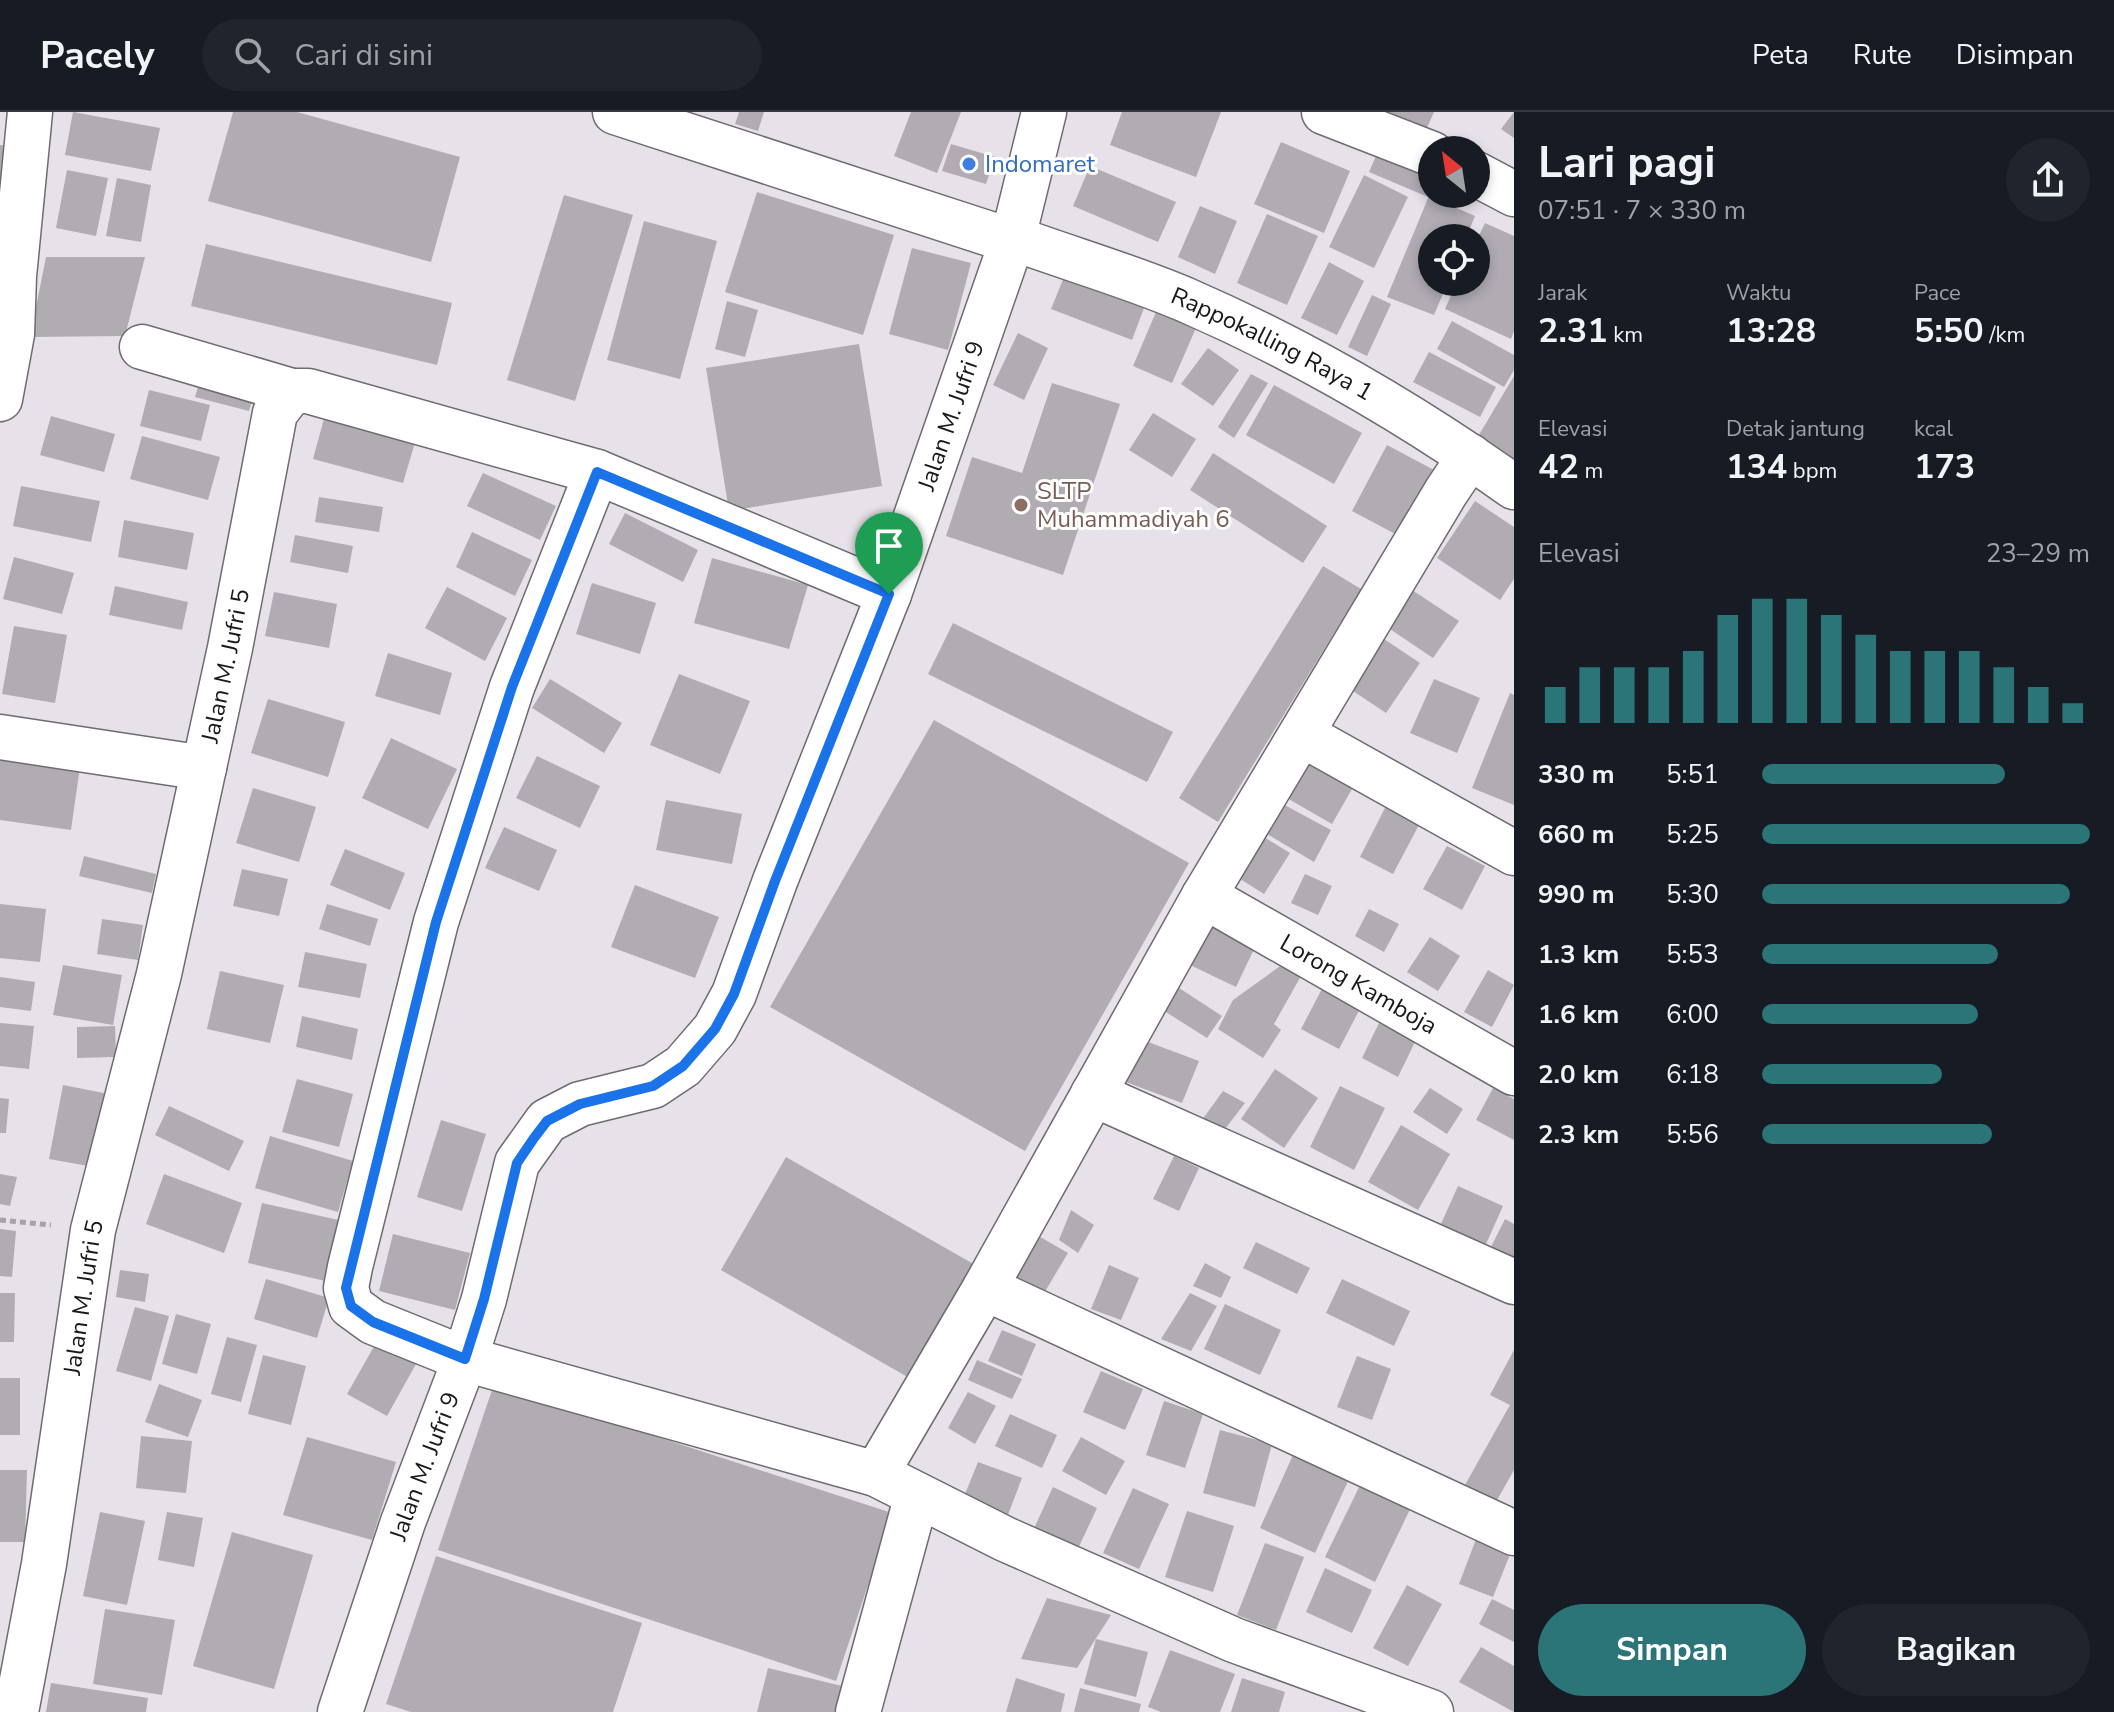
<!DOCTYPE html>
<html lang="id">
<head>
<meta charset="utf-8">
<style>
	body { margin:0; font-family:"Nunito Sans",sans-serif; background:#20242c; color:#f1f3f6; height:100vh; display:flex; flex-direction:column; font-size:30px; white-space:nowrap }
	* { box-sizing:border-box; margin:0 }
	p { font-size:26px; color:#9ea1a6 }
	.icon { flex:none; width:44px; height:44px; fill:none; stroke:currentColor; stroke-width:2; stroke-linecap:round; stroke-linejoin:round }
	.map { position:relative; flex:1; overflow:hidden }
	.sheet { display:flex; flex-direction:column; background:#171b24; width:600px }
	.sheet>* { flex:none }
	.needle { width:52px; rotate:330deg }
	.tools { position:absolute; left:1418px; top:24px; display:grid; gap:16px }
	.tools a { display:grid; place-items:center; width:72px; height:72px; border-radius:50%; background:#171b24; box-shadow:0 4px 12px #0003; font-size:40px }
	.pin { position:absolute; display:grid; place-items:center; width:68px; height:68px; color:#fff; margin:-82px -34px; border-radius:50% 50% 50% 0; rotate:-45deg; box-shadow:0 0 8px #0007 }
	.pin .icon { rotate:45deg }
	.round { display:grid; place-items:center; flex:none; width:84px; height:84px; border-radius:42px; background:#20242c }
	.summary { display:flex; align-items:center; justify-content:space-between; height:136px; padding:0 24px }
	h1 { font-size:44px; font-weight:700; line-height:60px }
	.figures { display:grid; grid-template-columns:repeat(3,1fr); gap:12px; height:136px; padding:8px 24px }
	.figures div { display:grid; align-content:center }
	.figures b { font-size:34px; font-weight:700 }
	.figures small { font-size:22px; font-weight:400 }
	.figures p { font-size:22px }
	.chart { height:224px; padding:16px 24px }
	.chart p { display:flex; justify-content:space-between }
	.chart svg { width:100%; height:144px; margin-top:8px; stroke:#2b7578; stroke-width:6 }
	.cta { display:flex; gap:16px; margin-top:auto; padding:16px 24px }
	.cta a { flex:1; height:92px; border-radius:48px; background:#2b7578; color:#fff; font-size:32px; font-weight:700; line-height:92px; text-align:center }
	.cta a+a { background:#20242c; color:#f1f3f6 }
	ul { padding:0 24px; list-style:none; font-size:26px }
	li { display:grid; grid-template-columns:128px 96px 1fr; align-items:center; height:60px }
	li i { height:20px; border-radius:10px; background:#2b7578 }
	header { display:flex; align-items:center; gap:48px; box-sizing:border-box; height:112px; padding:0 40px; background:#171b24; border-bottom:2px solid #363941 }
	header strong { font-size:38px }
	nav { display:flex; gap:44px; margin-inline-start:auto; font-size:28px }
	.search { width:560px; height:72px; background:#20242c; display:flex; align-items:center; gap:20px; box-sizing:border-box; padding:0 28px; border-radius:44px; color:#9ea1a6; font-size:30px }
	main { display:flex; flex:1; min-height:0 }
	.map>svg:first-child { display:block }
	.building { fill:#b0acb2 }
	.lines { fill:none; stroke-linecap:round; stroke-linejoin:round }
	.street-casing { stroke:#6f6b71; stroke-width:47 }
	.path { stroke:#a6a2a8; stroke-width:5; stroke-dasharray:6 4; stroke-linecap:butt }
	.street { stroke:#fff; stroke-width:44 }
	.route-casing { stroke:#fff; stroke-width:16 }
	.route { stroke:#1a73e8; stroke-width:10 }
	.shop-dot { fill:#3f7fe0; stroke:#fff; stroke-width:3 }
	.education-dot { fill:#8d6e63; stroke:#fff; stroke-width:3 }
	.labels { text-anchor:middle; stroke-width:6; stroke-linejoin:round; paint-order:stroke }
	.shop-label { font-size:24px; fill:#366cbe; stroke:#fff; text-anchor:start }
	.street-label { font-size:24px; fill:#1a181b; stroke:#fff }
	.education-label { font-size:24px; fill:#785e54; stroke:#fff; text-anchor:start }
</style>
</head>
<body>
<header>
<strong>Pacely</strong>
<div class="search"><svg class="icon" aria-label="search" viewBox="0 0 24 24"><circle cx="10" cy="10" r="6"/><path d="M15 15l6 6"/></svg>Cari di sini</div>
<nav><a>Peta</a><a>Rute</a><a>Disimpan</a></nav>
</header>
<main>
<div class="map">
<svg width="1514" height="1600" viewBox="0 0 1514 1600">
	<rect width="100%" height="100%" fill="#e7e2e9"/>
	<!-- building -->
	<g class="building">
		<polygon points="73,0 160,16 151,59 65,43"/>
		<polygon points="233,0 297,0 460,45 431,150 208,89"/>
		<polygon points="739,0 764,0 758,19 735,12"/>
		<polygon points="911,0 961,0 937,61 894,44"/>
		<polygon points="1122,0 1221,0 1196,65 1110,33"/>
		<polygon points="1387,0 1434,0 1426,18"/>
		<polygon points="1514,0 1514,26 1501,17"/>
		<polygon points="1281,30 1350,59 1324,121 1254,92"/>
		<polygon points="951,32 995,45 986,72 942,59"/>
		<polygon points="0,33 7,34 4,67 0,67"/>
		<polygon points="1379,37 1432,60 1432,74 1428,85 1369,60"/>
		<polygon points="1090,54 1176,90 1158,130 1073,94"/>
		<polygon points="67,58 108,66 96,124 56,116"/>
		<polygon points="1364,63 1408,85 1374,156 1329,135"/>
		<polygon points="117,66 151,73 141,130 106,124"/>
		<polygon points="757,80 894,123 863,223 725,180"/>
		<polygon points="564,83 633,103 575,289 507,268"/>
		<polygon points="1429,84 1475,104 1466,126 1432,126 1432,170 1448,170 1434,203 1387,185"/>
		<polygon points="1200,94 1237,109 1215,162 1178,145"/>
		<polygon points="1267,102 1318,124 1287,193 1237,171"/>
		<polygon points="644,109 717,129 680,267 607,248"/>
		<polygon points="1485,111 1514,124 1514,219 1511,227 1445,197 1457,170 1476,170 1476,130"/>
		<polygon points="206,132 452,191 437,253 191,194"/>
		<polygon points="912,136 971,151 948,238 889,222"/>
		<polygon points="46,145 145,145 125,224 30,225"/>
		<polygon points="1329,150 1364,169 1337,223 1301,206"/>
		<polygon points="1064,165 1144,196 1132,228 1051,197"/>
		<polygon points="1372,183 1391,192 1367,244 1348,235"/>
		<polygon points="727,189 758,198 745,245 715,237"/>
		<polygon points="1156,200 1196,216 1172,271 1133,254"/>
		<polygon points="1452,209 1514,243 1514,258 1504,275 1437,237"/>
		<polygon points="1018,221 1048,236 1024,288 993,273"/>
		<polygon points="859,232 882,374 729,399 706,256"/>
		<polygon points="1208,236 1239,258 1213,294 1181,272"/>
		<polygon points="1429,240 1496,275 1480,305 1413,270"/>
		<polygon points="1251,262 1268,271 1234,326 1218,315"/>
		<polygon points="1514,264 1514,358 1473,333"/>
		<polygon points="201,265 255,278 249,299 195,285"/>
		<polygon points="1052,271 1120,292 1063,463 946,424 972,345 1022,361"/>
		<polygon points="1274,273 1362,321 1334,372 1246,323"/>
		<polygon points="149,278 210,293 201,329 140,314"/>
		<polygon points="328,292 419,317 403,371 313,347"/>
		<polygon points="1153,301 1196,327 1172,365 1129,338"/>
		<polygon points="51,304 115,322 104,360 40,343"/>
		<polygon points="142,324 220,345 208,388 130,367"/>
		<polygon points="1387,333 1434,358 1399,424 1352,399"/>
		<polygon points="1213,341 1327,414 1303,451 1190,378"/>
		<polygon points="483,361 556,394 540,428 467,394"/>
		<polygon points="21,374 100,389 91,430 13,414"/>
		<polygon points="319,385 383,395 379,420 315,410"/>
		<polygon points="1475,389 1514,415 1514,467 1500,488 1437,446"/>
		<polygon points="625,401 698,438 683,470 609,432"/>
		<polygon points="124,408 194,421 187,458 118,445"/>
		<polygon points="472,420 532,448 515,484 456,455"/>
		<polygon points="295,423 353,434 348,461 290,450"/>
		<polygon points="14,445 74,461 62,502 3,487"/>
		<polygon points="712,446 808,473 789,537 694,511"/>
		<polygon points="1323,454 1361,477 1218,710 1179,686"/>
		<polygon points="592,471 656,491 640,542 576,522"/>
		<polygon points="1403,472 1459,509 1433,546 1378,509"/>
		<polygon points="115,474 188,490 182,518 109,503"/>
		<polygon points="447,475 507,506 485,549 425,516"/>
		<polygon points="274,480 337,492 329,536 265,524"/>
		<polygon points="953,511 1173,620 1147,670 928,562"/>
		<polygon points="14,514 67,523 55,591 2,582"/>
		<polygon points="1375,521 1420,551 1386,601 1341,571"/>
		<polygon points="388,541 452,561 440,603 375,584"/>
		<polygon points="679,562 750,589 720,662 650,633"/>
		<polygon points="550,567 622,611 604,641 532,596"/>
		<polygon points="1434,567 1480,586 1457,641 1410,621"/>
		<polygon points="1510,581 1514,583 1514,693 1472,676"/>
		<polygon points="268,587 345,610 328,665 251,641"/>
		<polygon points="934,608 1189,751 1025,1039 770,895"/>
		<polygon points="391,626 457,657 428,717 362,686"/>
		<polygon points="0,629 82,641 71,718 0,708"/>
		<polygon points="1314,637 1360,663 1332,712 1285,685"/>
		<polygon points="537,644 600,674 580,716 516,686"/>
		<polygon points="253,676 316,695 299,750 236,731"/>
		<polygon points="666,688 742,702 732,752 656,738"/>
		<polygon points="1279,690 1331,718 1314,750 1262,719"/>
		<polygon points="1386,694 1420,711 1393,762 1360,745"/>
		<polygon points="504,715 557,738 539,779 485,756"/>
		<polygon points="1254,719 1290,741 1264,782 1229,760"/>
		<polygon points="1447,734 1485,754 1462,798 1423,777"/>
		<polygon points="345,737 405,761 390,798 330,773"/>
		<polygon points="84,744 156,762 152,781 79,764"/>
		<polygon points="242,757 288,767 279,804 233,794"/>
		<polygon points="1305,762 1332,774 1318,803 1291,791"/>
		<polygon points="635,773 719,805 695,866 611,835"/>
		<polygon points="0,792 46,797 40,850 0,846"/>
		<polygon points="327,792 378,807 370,834 319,817"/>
		<polygon points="1369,797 1399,812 1384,840 1355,824"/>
		<polygon points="102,807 143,813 138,848 97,842"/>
		<polygon points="1208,810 1256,833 1236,875 1188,852"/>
		<polygon points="1430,825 1460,844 1438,879 1407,860"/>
		<polygon points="305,840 367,852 360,886 298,875"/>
		<polygon points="1283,852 1301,864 1274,912 1281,918 1263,946 1218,917 1233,888"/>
		<polygon points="63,853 122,863 113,913 53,903"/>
		<polygon points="1488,858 1514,873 1492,915 1464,900"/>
		<polygon points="220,859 284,873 270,931 207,917"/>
		<polygon points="0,865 35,870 31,899 0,895"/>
		<polygon points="1325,871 1363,891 1339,937 1301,917"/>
		<polygon points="1176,874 1222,904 1207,926 1161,897"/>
		<polygon points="302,904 358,917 352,948 296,935"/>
		<polygon points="0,911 34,914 29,957 0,954"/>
		<polygon points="1379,911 1415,930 1398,965 1362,946"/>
		<polygon points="115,914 116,945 77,946 77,915"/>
		<polygon points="1132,924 1199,949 1182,991 1115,966"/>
		<polygon points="1275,957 1318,986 1284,1036 1241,1007"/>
		<polygon points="297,967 353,982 339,1035 282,1020"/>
		<polygon points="63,973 114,983 100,1056 49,1047"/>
		<polygon points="1340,974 1385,996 1354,1058 1310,1035"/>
		<polygon points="1430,976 1463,997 1447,1022 1413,1000"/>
		<polygon points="1493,976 1514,987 1514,1028 1476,1008"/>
		<polygon points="1223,979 1245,991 1225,1017 1202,1008"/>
		<polygon points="0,986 9,987 6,1021 0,1021"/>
		<polygon points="169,994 244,1029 229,1059 155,1023"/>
		<polygon points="441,1008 486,1022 462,1099 417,1085"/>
		<polygon points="1401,1013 1450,1042 1418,1098 1368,1070"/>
		<polygon points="270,1024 353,1049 338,1100 255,1076"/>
		<polygon points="1174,1044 1199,1056 1179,1099 1153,1087"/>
		<polygon points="786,1045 977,1154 911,1267 721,1158"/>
		<polygon points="0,1062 17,1065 10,1094 0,1092"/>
		<polygon points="164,1062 242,1091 224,1141 146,1112"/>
		<polygon points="1458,1074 1503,1094 1486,1132 1441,1112"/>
		<polygon points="262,1091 352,1111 338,1172 248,1151"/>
		<polygon points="1071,1098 1094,1113 1078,1141 1059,1128"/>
		<polygon points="1505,1107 1514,1112 1514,1152 1489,1139"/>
		<polygon points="0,1117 16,1119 12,1165 0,1164"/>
		<polygon points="1030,1119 1068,1141 1040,1188 1002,1167"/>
		<polygon points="393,1122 470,1141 455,1198 379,1179"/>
		<polygon points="1256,1130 1310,1156 1297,1182 1243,1156"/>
		<polygon points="1205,1151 1231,1165 1221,1186 1193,1174"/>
		<polygon points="1109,1153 1139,1166 1121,1208 1091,1197"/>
		<polygon points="120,1158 149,1162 145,1190 116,1185"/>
		<polygon points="266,1167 329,1186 317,1226 254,1207"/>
		<polygon points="1342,1167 1410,1199 1394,1234 1326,1201"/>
		<polygon points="0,1181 15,1181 14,1230 0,1230"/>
		<polygon points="1190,1181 1217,1194 1191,1239 1161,1227"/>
		<polygon points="1225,1192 1281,1218 1260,1263 1204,1237"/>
		<polygon points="135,1195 169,1204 151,1269 116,1259"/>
		<polygon points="176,1202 211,1212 197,1262 162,1252"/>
		<polygon points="1002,1218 1036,1232 1022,1264 988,1249"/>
		<polygon points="227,1225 257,1233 241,1290 211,1282"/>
		<polygon points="376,1231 416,1252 387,1304 347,1282"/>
		<polygon points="1514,1238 1514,1358 1496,1390 1465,1373 1510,1293 1490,1283"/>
		<polygon points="263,1243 306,1254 291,1313 248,1302"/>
		<polygon points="1357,1244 1391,1257 1372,1308 1337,1295"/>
		<polygon points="977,1248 1022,1267 1012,1287 968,1268"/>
		<polygon points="1101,1259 1143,1277 1125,1318 1083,1300"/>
		<rect x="0" y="1266" width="20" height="57"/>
		<polygon points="159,1272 202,1288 188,1325 145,1310"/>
		<polygon points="494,1272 892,1401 836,1569 438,1438"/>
		<polygon points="968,1280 996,1294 975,1332 948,1316"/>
		<polygon points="1164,1289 1203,1302 1185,1356 1146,1343"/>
		<polygon points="1010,1302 1057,1323 1042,1356 995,1334"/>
		<polygon points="1220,1318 1272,1332 1255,1395 1203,1381"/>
		<polygon points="141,1324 192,1329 186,1381 136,1376"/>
		<polygon points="307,1325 396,1350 372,1428 283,1403"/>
		<polygon points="1081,1325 1125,1349 1106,1383 1062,1359"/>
		<polygon points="1293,1343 1349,1367 1315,1441 1260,1416"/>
		<polygon points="978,1350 1022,1366 1006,1408 961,1392"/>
		<polygon points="0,1358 27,1358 25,1430 0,1430"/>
		<polygon points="1365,1363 1415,1387 1375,1470 1325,1445"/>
		<polygon points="1053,1375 1097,1396 1075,1443 1031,1423"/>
		<polygon points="1133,1376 1169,1392 1139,1457 1103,1441"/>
		<polygon points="1187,1399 1234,1414 1213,1480 1165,1465"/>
		<polygon points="100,1400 145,1409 127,1493 83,1484"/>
		<polygon points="167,1400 203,1406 194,1455 158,1448"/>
		<polygon points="232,1420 313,1443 274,1577 193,1554"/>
		<polygon points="1478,1422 1513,1435 1493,1485 1459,1472"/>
		<polygon points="1265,1431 1304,1445 1276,1518 1237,1503"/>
		<polygon points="436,1444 642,1511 613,1600 411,1600 386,1592"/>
		<polygon points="1325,1456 1372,1478 1352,1521 1306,1500"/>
		<polygon points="1407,1473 1442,1492 1408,1554 1373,1536"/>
		<polygon points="1047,1486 1111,1503 1077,1556 1021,1547"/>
		<polygon points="1492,1487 1514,1498 1514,1530 1479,1512"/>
		<polygon points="105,1497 175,1508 162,1583 93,1572"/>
		<polygon points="1096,1527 1148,1540 1136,1585 1084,1572"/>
		<polygon points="1481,1535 1514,1554 1514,1600 1459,1570"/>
		<polygon points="1170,1538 1235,1562 1220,1600 1161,1600 1148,1595"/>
		<polygon points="768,1556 846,1575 840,1600 757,1600"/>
		<polygon points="1016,1566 1065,1582 1061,1600 1006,1600"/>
		<polygon points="1242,1566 1285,1580 1279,1600 1231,1600"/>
		<polygon points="51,1571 148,1586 146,1600 46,1600"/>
		<polygon points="1080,1576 1141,1592 1139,1600 1074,1600"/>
	</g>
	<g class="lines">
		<defs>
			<g id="street">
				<path id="s1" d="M615,0L990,122L1013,126C1070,147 1130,164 1186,188C1301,238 1411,302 1514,375"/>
				<polyline points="1324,0 1432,42"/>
				<polyline points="1476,62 1514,82"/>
				<polyline points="142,235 292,279"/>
				<polyline points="0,287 12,222 14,164 30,0"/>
				<polyline points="597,360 512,575 436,810 350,1155 346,1176 351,1194 373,1210 465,1247 876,1362 1005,1427 1234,1528 1431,1600"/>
				<polyline points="1303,623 1514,741"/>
				<polyline points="0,625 204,656"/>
				<path id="s2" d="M1204,784L1514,961"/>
				<polyline points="1093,982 1514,1170"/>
				<polyline points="985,1176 1514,1421"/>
				<polyline points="876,1362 985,1176 1204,784 1446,380 1470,344"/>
				<path id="s3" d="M16,1600L44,1452L93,1118L159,862L230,536L275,301L292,279H308L597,360L889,482"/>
				<path id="s4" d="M340,1600L403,1410L465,1247L484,1187L517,1051L547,1009L580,992L653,974L683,954L715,917L734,882L775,769L889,482L1013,126L1044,0"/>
				<polyline points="858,1600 917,1383"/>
			</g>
		</defs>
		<!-- street casing -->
		<use href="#street" class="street-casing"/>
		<!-- path -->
		<polyline class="path" points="0,1108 51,1113"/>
		<!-- street -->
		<use href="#street" class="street"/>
	</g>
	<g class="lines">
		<defs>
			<polygon id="route" points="597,360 889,482 775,769 734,882 715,917 683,954 653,974 580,992 547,1009 534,1026 517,1051 484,1187 465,1247 373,1210 351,1194 346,1176 436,810 512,575"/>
		</defs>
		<!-- route casing -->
		<use href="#route" class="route-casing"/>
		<!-- route -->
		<use href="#route" class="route"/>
	</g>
	<!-- markers -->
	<circle class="shop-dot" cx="969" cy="52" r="8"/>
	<circle class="education-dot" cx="1021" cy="393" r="8"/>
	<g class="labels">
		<!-- shop labels -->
		<g class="shop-label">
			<text x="985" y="60">Indomaret</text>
		</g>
		<!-- street labels -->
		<g class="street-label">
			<text dy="8" stroke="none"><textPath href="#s1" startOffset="698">Rappokalling Raya 1</textPath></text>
			<text dy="8" stroke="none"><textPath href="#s4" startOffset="1484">Jalan M. Jufri 9</textPath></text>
			<text dy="8" stroke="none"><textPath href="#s3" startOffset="1068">Jalan M. Jufri 5</textPath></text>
			<text dy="8" stroke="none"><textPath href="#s2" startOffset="178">Lorong Kamboja</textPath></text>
			<text dy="8" stroke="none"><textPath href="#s3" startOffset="420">Jalan M. Jufri 5</textPath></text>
			<text dy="8" stroke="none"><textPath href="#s4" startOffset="260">Jalan M. Jufri 9</textPath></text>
		</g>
		<!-- education labels -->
		<g class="education-label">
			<text x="1037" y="387">SLTP<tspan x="1037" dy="28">Muhammadiyah 6</tspan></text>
		</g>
	</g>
</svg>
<div class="tools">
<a><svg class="needle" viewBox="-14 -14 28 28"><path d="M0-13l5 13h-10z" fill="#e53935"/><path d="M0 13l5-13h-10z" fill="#9ea1a6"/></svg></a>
<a><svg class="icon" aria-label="locate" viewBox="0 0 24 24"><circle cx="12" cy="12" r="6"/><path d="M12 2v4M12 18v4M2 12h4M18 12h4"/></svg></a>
</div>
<div class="pin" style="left:889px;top:482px;background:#1e9e55"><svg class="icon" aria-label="arrive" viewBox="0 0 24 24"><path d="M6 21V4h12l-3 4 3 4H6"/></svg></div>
</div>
<section class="sheet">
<div class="summary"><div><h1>Lari pagi</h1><p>07:51 · 7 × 330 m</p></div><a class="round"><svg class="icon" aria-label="share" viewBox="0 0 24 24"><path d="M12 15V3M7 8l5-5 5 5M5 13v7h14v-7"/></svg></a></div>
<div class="figures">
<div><p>Jarak</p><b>2.31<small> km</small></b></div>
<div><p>Waktu</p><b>13:28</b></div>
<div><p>Pace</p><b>5:50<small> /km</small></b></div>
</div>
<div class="figures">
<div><p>Elevasi</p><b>42<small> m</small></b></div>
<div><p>Detak jantung</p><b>134<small> bpm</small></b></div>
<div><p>kcal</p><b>173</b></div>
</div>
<div class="chart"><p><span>Elevasi</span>23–29 m</p>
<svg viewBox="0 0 160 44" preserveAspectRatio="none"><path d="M5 44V33M15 44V27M25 44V27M35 44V27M45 44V22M55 44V11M65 44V6M75 44V6M85 44V11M95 44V17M105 44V22M115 44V22M125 44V22M135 44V27M145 44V33M155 44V38"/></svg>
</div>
<ul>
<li><b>330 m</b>5:51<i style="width:74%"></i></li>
<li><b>660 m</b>5:25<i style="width:100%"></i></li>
<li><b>990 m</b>5:30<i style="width:94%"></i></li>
<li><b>1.3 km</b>5:53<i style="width:72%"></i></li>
<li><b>1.6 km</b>6:00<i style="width:66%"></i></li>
<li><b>2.0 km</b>6:18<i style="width:55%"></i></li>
<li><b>2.3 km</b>5:56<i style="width:70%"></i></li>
</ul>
<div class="cta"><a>Simpan</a><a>Bagikan</a></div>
</section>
</main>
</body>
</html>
